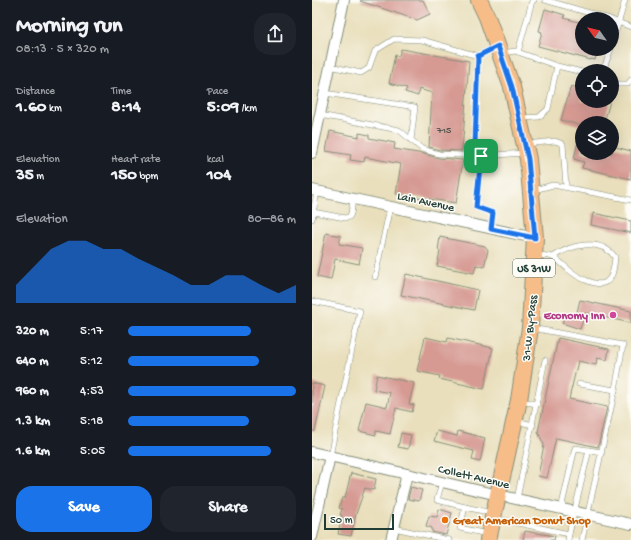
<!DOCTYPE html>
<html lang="en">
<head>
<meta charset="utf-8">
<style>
	body { margin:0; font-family:"Gochi Hand",sans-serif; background:#20242c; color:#f1f3f6; height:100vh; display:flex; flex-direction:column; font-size:15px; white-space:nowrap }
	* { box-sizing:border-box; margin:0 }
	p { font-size:13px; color:#9ea1a6 }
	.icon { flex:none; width:22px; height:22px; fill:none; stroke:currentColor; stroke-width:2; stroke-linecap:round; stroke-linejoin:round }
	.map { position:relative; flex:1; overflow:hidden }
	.drawer { display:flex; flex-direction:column; background:#171b24; width:312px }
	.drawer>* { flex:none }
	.needle { width:26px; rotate:304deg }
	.buttons { position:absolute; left:263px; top:12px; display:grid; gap:8px }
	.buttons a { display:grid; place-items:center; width:44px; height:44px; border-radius:50%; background:#171b24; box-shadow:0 4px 16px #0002; font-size:20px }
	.scale { position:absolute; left:12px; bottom:10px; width:70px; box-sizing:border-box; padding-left:4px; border:2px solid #1f3d34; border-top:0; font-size:11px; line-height:14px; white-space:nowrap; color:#1f3d34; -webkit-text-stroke:3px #fdfcf7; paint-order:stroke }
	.pin { position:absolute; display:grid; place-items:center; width:34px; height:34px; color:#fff; margin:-17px; border-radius:8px; box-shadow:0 2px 6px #0006 }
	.round { display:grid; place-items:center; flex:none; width:42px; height:42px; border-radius:16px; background:#20242c }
	.head { display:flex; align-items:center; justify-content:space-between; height:68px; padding:0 16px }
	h1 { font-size:22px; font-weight:800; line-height:30px }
	.metrics { display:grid; grid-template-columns:repeat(3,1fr); gap:6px; height:68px; padding:4px 16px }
	.metrics div { display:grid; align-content:center }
	.metrics b { font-size:17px; font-weight:800 }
	.metrics small { font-size:11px; font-weight:400 }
	.metrics p { font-size:11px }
	.chart { height:112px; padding:8px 16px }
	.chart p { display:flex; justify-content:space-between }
	.chart svg { width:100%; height:72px; margin-top:4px; fill:#1a73e8; opacity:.7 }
	.primary-button { display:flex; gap:8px; margin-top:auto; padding:8px 16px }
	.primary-button a { flex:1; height:46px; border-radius:16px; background:#1a73e8; color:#fff; font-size:16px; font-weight:800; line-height:46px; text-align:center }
	.primary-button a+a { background:#20242c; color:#f1f3f6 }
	ul { padding:0 16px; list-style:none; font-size:13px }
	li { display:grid; grid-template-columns:64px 48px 1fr; align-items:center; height:30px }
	li i { height:10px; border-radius:5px; background:#1a73e8 }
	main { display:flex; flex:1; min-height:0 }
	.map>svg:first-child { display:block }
	.building { fill:#d69a93 }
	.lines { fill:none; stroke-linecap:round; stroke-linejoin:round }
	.service-casing { stroke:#848e78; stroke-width:6 }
	.minor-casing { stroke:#848e78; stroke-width:12 }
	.primary-casing { stroke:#848e78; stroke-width:18 }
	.service { stroke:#fff; stroke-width:5 }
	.minor { stroke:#fff; stroke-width:10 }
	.primary { stroke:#f7bd88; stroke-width:16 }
	.route-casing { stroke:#fff; stroke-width:8 }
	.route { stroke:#1a73e8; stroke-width:5 }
	.hotel-dot { fill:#d1479c; stroke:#fdfcf7; stroke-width:1.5 }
	.food-dot { fill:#e8710a; stroke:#fdfcf7; stroke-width:1.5 }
	.labels { text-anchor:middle; stroke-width:3; stroke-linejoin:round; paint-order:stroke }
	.number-label { font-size:10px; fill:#4d544c }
	.shield { fill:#fdfcf7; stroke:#62766e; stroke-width:1 }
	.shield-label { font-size:11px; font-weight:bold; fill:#1f3d34 }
	.street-label { font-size:12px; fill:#1f3d34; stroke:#fdfcf7 }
	.hotel-label { font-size:12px; font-weight:bold; fill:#b23c85; stroke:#fdfcf7; text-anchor:end }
	.food-label { font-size:12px; font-weight:bold; fill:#c56008; stroke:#fdfcf7; text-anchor:start }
</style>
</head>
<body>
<main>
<section class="drawer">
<div class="head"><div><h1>Morning run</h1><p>08:13 · 5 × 320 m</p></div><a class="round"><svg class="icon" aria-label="share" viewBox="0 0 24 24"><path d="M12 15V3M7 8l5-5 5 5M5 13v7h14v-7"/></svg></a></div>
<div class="metrics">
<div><p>Distance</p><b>1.60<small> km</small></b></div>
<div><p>Time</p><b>8:14</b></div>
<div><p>Pace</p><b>5:09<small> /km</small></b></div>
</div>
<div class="metrics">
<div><p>Elevation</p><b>35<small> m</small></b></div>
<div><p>Heart rate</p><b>150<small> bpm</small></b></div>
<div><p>kcal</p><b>104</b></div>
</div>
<div class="chart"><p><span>Elevation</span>80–86 m</p>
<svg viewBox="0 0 160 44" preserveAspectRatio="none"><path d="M0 44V33L10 22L20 11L30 6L40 6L50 11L60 11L70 17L80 22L90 27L100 33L110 33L120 27L130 27L140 33L150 38L160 33V44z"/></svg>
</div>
<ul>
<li><b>320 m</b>5:17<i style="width:73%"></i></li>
<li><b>640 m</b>5:12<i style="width:78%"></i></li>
<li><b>960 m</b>4:53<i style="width:100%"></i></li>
<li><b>1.3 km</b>5:18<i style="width:72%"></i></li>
<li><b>1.6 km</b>5:05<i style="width:85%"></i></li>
</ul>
<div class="primary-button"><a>Save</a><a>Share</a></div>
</section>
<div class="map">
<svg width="319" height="540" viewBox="0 0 319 540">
	<rect width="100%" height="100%" fill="#fdfcf7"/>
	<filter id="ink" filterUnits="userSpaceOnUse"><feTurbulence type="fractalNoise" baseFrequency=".025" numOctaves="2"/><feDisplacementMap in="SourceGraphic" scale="8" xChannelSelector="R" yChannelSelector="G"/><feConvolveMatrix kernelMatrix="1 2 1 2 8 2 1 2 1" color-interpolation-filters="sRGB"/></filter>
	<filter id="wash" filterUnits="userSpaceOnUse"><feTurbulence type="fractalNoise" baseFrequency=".012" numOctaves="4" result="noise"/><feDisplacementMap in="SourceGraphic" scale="16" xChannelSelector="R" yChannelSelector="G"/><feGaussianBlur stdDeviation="0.9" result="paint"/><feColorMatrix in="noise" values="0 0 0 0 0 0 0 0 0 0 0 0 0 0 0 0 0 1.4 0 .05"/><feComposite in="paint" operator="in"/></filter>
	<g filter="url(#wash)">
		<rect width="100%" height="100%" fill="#e9dfbc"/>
		<g id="blocks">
			<!-- building -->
			<g class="building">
				<polygon points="49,0 111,0 118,14 105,20 48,1"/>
				<polygon points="233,9 253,15 252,18 270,23 270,49 286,49 283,60 279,59 279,60 226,46 230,32 227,31"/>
				<polygon points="89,49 157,61 150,151 128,150 117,147 120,93 107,89 106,96 93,92 95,88 77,83 83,55 87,56"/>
				<polygon points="259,86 270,89 270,101 298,101 292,123 270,123 270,126 249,120"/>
				<polygon points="18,131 47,137 47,133 57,135 57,138 83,143 82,149 112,154 127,158 151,160 144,203 84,194 89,164 53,157 52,162 38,160 39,155 14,151"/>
				<polygon points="267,137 270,138 270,153 300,153 300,146 319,151 319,179 270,168 272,162 262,159"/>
				<polygon points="281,213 319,221 319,233 279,225"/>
				<polygon points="14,233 29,236 27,244 50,248 47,264 23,259 19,280 5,277"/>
				<polygon points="128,237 173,246 176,250 172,267 164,265 162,273 125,266 128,251 126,250"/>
				<polygon points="94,274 166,290 162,310 89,295"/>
				<polygon points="268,300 319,311 319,323 273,313 268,329 250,323 253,313 264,316"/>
				<polygon points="113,337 135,342 136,338 181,348 172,389 127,379 128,376 105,371"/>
				<polygon points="246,338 297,349 295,360 285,358 284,365 266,361 257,399 295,407 286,447 244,438 235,478 226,476 232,445 226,432"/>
				<polygon points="65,375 102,383 97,404 102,405 100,412 84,408 78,434 64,431 64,435 47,431 54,402 75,407 78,393 62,390"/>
				<polygon points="0,383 13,386 3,431 0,431"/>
				<polygon points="125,431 145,436 146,431 173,438 168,462 160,460 162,451 122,441"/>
				<polygon points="89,433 99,435 96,449 86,447"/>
				<polygon points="39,473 64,479 62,490 53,488 44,514 39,536 26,534 30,515 28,515 30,509 27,508 30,498 33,498"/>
				<polygon points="99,487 110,490 107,501 96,499"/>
				<polygon points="127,509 140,513 134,535 120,532 120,528 114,526 117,516 125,517"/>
				<polygon points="213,531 243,536 242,540 211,540"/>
			</g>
		</g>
	</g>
	<g filter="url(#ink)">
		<use href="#blocks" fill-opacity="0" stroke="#848e78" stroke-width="1"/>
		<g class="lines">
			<defs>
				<g id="service">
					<polyline points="233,0 298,19"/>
					<polyline points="300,20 319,27"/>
					<polyline points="300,45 313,0"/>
					<polyline points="206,52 220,1 222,0"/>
					<polyline points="191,53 203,51 245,66"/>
					<polyline points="166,56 163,145 169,156"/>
					<polyline points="18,66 49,73 57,68 63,51 82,39 110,40 166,56 183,47"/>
					<polyline points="291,71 299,49"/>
					<polyline points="300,81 307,84 316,84 319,80"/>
					<polyline points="13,93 103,107 99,140"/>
					<polyline points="8,115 87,130 110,149 127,154 169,156"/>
					<polyline points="210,118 227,117 236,109 245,66 270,72"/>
					<polyline points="214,144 243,141 251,144 254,187"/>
					<polyline points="222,190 241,185 319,200"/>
					<polyline points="1,212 33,218 37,217 39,214 41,199"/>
					<polyline points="0,219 5,191"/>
					<polyline points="179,229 181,213 164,207 169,156 212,153"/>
					<path d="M224,255C229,256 235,255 240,257C245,258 252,266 257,270C264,276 285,288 294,282C302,278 302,264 303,257C288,237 258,245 241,257"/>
					<polyline points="63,277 78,207"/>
					<polyline points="0,301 48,311 18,456"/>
					<polyline points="220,328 311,345 303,390 270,540"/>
					<polyline points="267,384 303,390"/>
					<polyline points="208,401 225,404"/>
					<polyline points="204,421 221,425"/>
					<polyline points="130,482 125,500 153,507"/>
					<polyline points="205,499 233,360"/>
					<polyline points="249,509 263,448 290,452"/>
					<polyline points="182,518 257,534 256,540"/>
					<polyline points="82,528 137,540"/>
					<polyline points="175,534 148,528 153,507 180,513"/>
					<polyline points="257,534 277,450"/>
				</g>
				<g id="minor">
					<polyline points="0,153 32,0"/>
					<polyline points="0,190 223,238"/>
					<polyline points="0,452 186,495 319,524"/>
					<polyline points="0,537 18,456"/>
					<polyline points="79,540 95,474"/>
				</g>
				<polyline id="primary" points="167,0 175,17 200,87 216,159 223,238 218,328 207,400 176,540"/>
			</defs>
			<!-- service casing -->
			<use href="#service" class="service-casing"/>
			<!-- minor casing -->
			<use href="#minor" class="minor-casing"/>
			<!-- primary casing -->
			<use href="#primary" class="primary-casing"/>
			<!-- service -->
			<use href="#service" class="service"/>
			<!-- minor -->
			<use href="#minor" class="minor"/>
			<!-- primary -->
			<use href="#primary" class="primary"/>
		</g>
	</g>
	<g class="lines" filter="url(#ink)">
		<defs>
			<polygon id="route" points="186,46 200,87 216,159 223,238 179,229 181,213 164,207 169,156 163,145 166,56"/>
		</defs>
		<!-- route casing -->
		<use href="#route" class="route-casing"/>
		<!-- route -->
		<use href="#route" class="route"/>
	</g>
	<!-- markers -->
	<circle class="hotel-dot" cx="301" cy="315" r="4"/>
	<circle class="food-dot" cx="133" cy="520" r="4"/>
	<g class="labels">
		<!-- number labels -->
		<g class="number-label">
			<text x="132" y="133">715</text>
		</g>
		<!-- shield labels -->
		<rect class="shield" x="201" y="259" width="42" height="18" rx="3"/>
		<g class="shield-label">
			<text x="222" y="272">US 31W</text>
		</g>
		<!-- street labels -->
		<g class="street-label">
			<text transform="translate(114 201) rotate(12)" y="4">Lain Avenue</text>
			<text transform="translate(217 328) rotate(-84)" y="4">31-W By-Pass</text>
			<text transform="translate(162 476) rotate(13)" y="4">Collett Avenue</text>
		</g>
		<!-- hotel labels -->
		<g class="hotel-label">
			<text x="293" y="319">Economy Inn</text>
		</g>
		<!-- food labels -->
		<g class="food-label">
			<text x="141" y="524">Great American Donut Shop</text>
		</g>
	</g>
</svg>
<div class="buttons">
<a><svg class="needle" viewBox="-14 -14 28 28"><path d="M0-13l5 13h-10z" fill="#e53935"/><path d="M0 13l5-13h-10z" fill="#9ea1a6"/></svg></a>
<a><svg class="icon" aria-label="locate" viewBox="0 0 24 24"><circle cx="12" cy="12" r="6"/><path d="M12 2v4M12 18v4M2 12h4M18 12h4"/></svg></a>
<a><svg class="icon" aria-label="layers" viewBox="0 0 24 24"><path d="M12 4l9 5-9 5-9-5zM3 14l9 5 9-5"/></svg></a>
</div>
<div class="scale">50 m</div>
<div class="pin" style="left:169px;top:156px;background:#1e9e55"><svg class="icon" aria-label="arrive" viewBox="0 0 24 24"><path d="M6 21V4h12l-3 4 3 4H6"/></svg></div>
</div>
</main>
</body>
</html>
